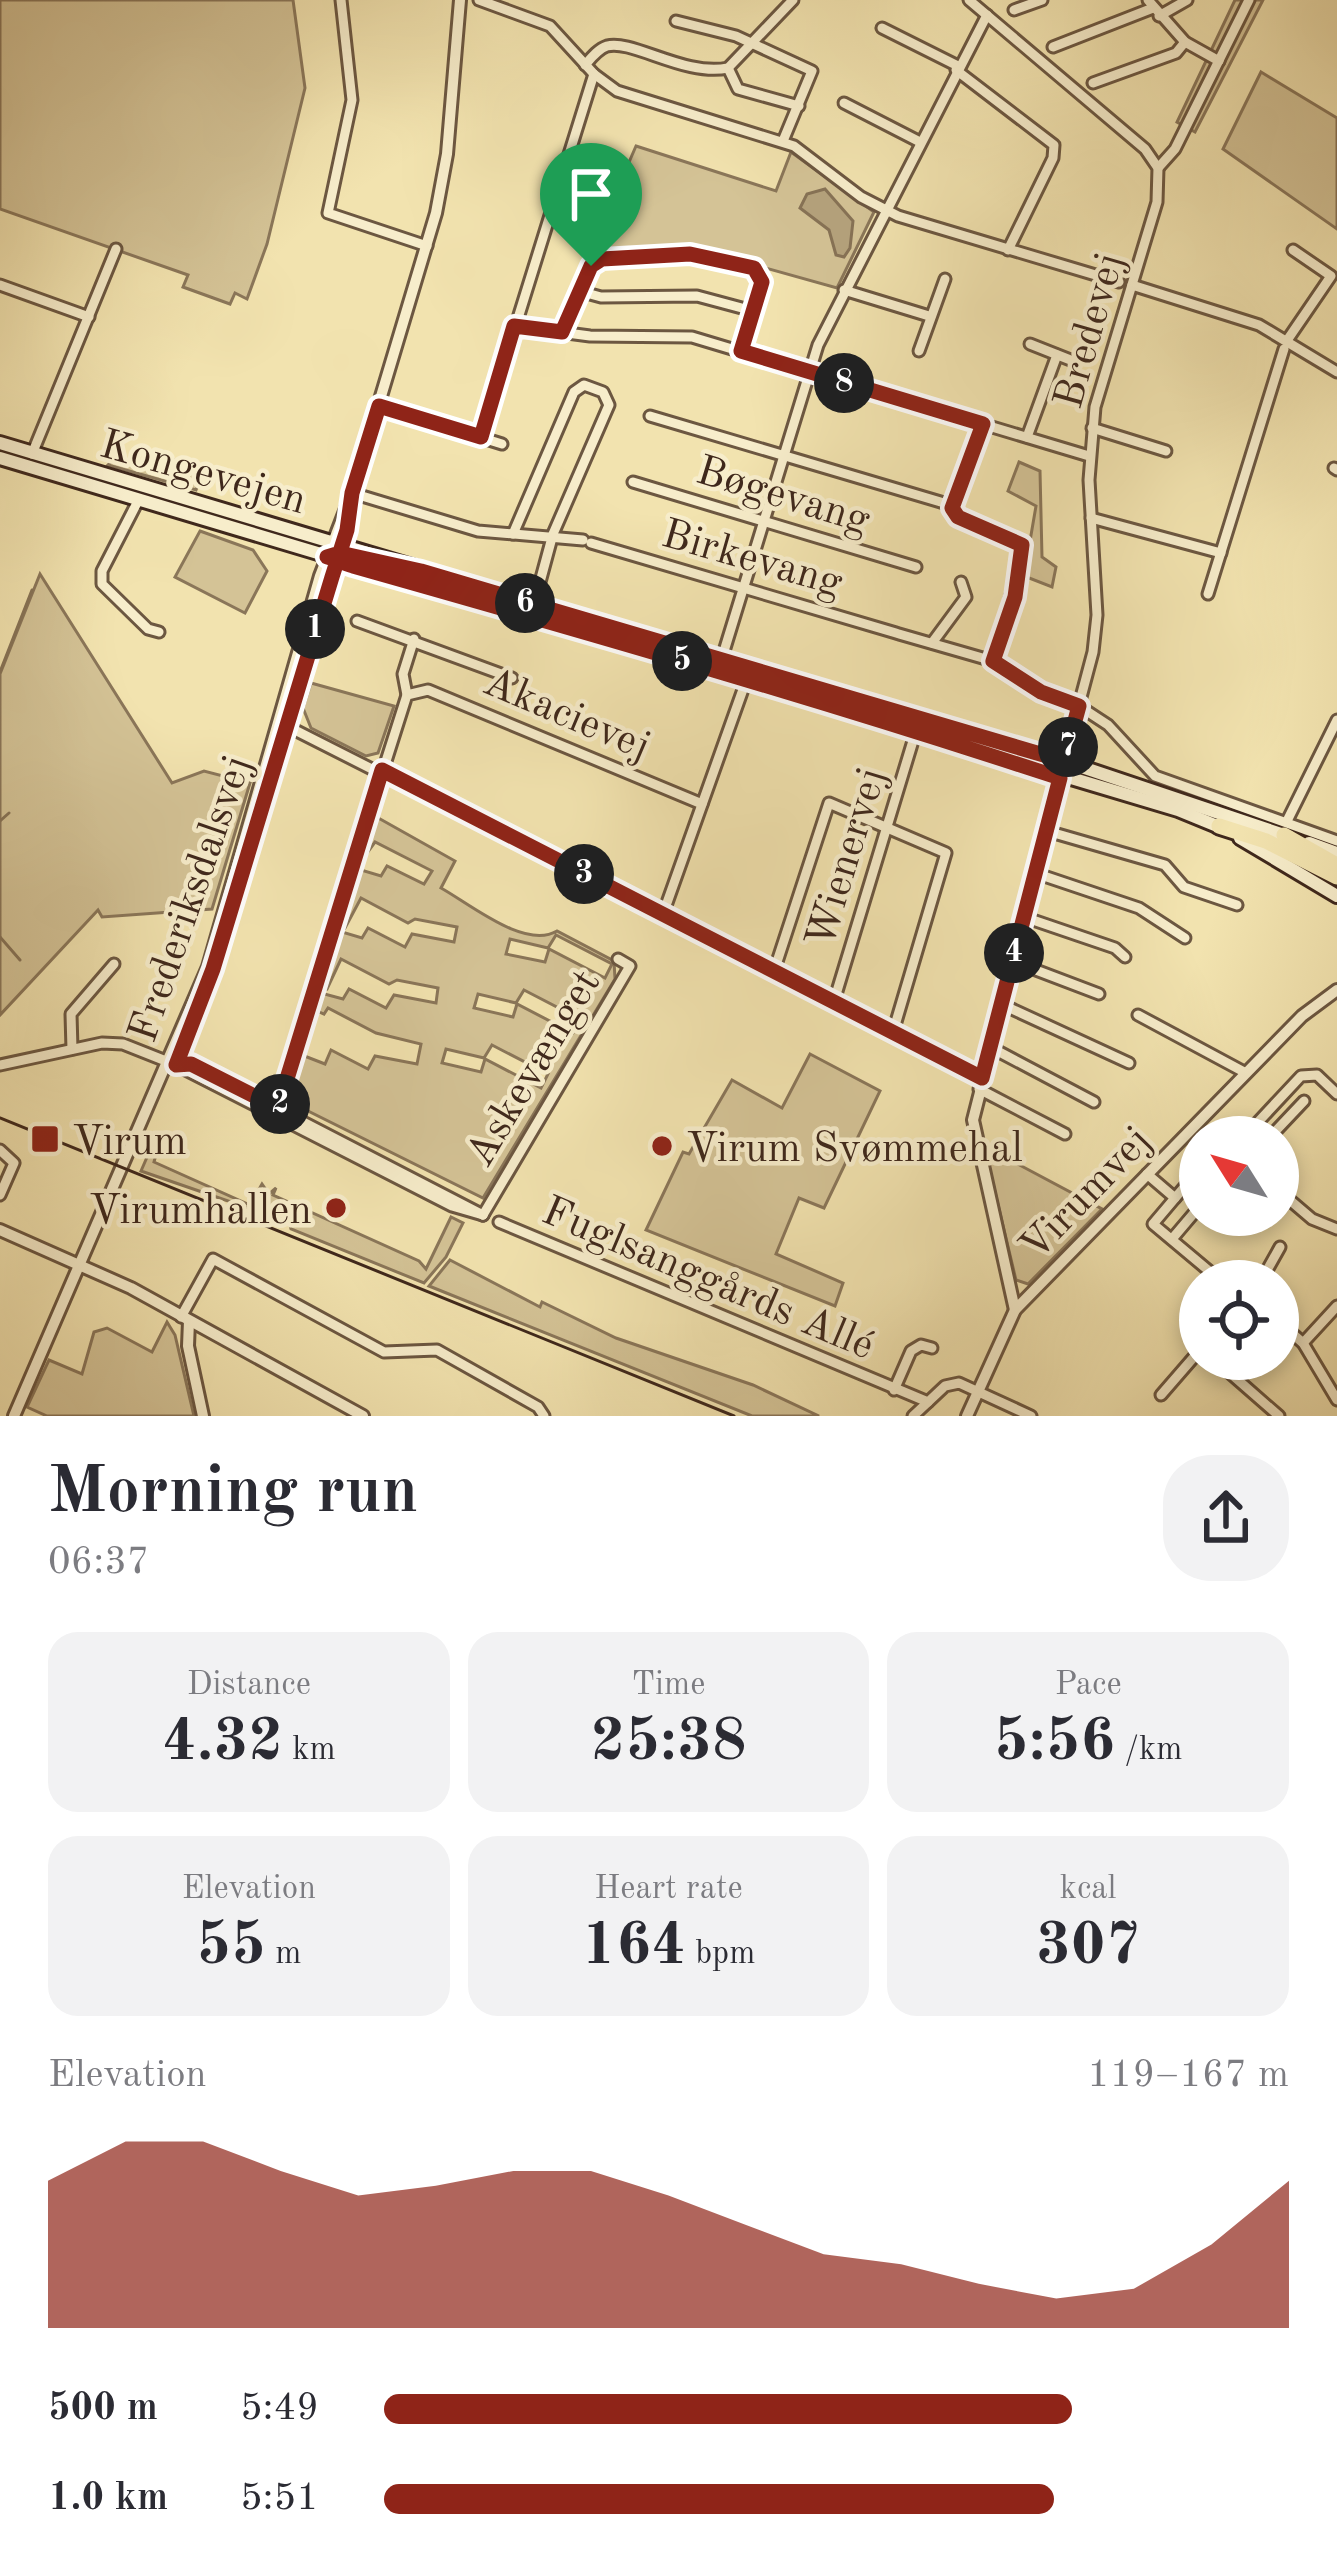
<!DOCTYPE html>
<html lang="en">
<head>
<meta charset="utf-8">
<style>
	body { margin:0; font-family:"Old Standard TT",serif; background:#f2f2f3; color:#2b2b33; height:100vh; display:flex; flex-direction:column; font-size:45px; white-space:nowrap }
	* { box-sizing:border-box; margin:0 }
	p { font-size:39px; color:#7c7c81 }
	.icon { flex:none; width:66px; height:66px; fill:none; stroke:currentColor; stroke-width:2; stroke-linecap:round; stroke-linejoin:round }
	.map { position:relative; height:1416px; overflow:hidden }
	.sheet { display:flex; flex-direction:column; background:#fff; flex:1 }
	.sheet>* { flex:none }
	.needle { width:78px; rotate:307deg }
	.buttons { position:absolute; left:1179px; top:1116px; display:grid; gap:24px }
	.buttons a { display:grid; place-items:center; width:120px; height:120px; border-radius:50%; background:#fff; box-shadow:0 6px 18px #0003; font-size:60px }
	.pin { position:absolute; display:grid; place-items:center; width:102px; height:102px; color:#fff; margin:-123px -51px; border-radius:50% 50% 50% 0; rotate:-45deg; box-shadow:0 0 12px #0007 }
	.pin .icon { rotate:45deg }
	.km { position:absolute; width:60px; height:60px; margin:-30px; border-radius:50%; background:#222; color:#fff; font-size:33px; line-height:60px; text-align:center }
	.round { display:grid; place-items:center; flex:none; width:126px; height:126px; border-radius:48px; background:#f2f2f3 }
	.overview { display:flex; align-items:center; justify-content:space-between; height:204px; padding:0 48px }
	h1 { font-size:66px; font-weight:700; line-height:90px }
	.stats { display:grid; grid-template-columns:repeat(3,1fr); gap:18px; height:204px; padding:12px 48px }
	.stats div { display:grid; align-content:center; border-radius:30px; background:#f2f2f3; text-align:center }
	.stats b { font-size:60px; font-weight:700 }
	.stats small { font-size:33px; font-weight:400 }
	.stats p { font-size:33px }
	.chart { height:336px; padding:24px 48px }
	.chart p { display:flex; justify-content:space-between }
	.chart svg { width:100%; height:216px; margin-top:12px; fill:#8f2418; opacity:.7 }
	ul { padding:0 48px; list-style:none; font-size:39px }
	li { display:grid; grid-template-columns:192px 144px 1fr; align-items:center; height:90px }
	li i { height:30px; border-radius:15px; background:#8f2418 }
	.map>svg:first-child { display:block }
	.green { fill:#d4c396; stroke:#8a7659; stroke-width:3; fill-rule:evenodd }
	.water { fill:#b5a37d; stroke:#867256; stroke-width:3 }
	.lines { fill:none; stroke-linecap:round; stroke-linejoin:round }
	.stream { stroke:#867256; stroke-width:3 }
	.minor-casing { stroke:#6c5741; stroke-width:15 }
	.tertiary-casing { stroke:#6c5741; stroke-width:16 }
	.secondary-casing { stroke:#3f281c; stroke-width:18 }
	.motorway-casing { stroke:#3f281c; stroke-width:21 }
	.minor { stroke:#f7edcb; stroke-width:9 }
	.tertiary { stroke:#f7edcb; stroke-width:10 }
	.secondary { stroke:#f7edcb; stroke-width:12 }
	.motorway { stroke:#f2e3af; stroke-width:15 }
	.tram { stroke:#3f281c; stroke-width:3 }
	.route-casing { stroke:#fff; stroke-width:24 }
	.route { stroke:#8f2418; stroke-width:15 }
	.poi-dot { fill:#8f2418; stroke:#f7edcb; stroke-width:4.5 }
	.labels { text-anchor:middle; stroke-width:9; stroke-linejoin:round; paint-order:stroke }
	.street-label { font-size:42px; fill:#3f281c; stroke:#f7edcb }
	.poi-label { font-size:42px; fill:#3f281c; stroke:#f7edcb; text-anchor:start }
</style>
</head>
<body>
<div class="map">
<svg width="1337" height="1416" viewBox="0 0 1337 1416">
	<rect width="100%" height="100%" fill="#f2e3af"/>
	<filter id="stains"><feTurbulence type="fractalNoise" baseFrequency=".00167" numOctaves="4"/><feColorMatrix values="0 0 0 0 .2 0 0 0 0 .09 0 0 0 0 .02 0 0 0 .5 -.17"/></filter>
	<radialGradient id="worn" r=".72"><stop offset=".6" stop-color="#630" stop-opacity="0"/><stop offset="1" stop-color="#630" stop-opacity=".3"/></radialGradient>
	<!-- green -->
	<g class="green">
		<polygon points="0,0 293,0 305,88 267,244 247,299 235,293 230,304 183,287 188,275 0,209"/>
		<polygon points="1235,0 1263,0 1195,132 1177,122"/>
		<polygon points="1261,72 1337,118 1337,229 1223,149"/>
		<polygon points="636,146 776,191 791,152 874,212 837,288 691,247 589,255"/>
		<polygon points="146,451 204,470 196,490 108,465 114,459 141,466"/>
		<polygon points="1019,462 1040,471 1042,557 1056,567 1052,587 1024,576 1036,506 1008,491"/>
		<polygon points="200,531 253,550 267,571 245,613 175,577"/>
		<polygon points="40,574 172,783 204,771 250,783 212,909 102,917 98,910 0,1015 0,674"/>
		<polygon points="311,683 394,706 378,753 366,756 311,728 303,708"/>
		<path d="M373,815L455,861L441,888C470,904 525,950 557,931L614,961L615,979L483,1198L288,1101L302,1055L325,1064L331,1050L368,1069L375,1056L417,1064L421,1044L376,1033L328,1008L324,1014L315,1010L321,993L343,999L349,989L386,1008L394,995L436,1003L438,988L397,980L389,984L341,959L327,989L322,988L339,931L362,938L368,928L405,947L412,934L454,942L457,927L415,919L408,923L361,898L345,928L341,926L358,869L381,876L387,866L424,884L432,871L375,842L359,864ZM556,935L612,964L605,978L549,949L545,962L506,954L510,939L548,948ZM524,990L580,1019L573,1033L517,1004L513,1017L474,1008L478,994L516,1003ZM492,1045L548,1074L541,1088L485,1059L481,1072L442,1063L446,1049L484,1058Z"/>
		<polygon points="810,1054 880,1091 824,1208 799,1198 776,1254 843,1283 835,1306 646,1230 683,1152 689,1154 732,1080 782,1108"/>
		<polygon points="984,1146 1102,1209 1028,1284 1016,1280"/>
		<polygon points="151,1148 157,1151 154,1162 250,1205 262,1184 269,1194 276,1188 273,1195 419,1261 426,1269 451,1217 463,1223 446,1257 424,1283 291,1229 289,1222 141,1171"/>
		<polygon points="450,1260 540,1307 542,1302 616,1338 753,1385 819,1416 752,1416 429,1286"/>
		<polygon points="167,1322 175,1335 194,1416 47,1416 27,1407 49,1360 82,1374 94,1332 107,1328 152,1352"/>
	</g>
	<!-- water -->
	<polygon class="water" points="825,189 853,221 850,248 844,257 836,255 829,230 800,208 807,194"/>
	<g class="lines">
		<!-- stream -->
		<g class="stream">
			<polyline points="0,672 32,590"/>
			<polyline points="0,821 9,813"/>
			<polyline points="0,937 20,960"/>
		</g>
		<defs>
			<g id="minor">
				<polyline points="341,0 352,100 328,213 427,246"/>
				<polyline points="479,0 550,26 594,74 617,91 794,146 861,197 898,216 1119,282"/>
				<polyline points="969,0 1145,149 1158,168 1157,202 1095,407 1089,480 1097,615 1093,652 1064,761"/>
				<polyline points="1148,0 1185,42 1219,61"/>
				<polyline points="1014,10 1042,0"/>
				<polyline points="1159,16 1187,0"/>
				<polyline points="676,21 736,36 812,71 783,141"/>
				<polyline points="882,28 958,66"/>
				<polyline points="1053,47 1153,8"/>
				<path d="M585,65C591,58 598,49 607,46C632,39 685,77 728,68L793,0"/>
				<polyline points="728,68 738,89 799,106"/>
				<polyline points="956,70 1054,145 1053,158 1008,250"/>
				<polyline points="1093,83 1176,53 1185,42"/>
				<polyline points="844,103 920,142"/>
				<polyline points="1158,168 1175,149 1249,0"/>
				<polyline points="0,285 89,317"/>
				<polyline points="1132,285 1259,325 1337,372"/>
				<polyline points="844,290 929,316"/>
				<polyline points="579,291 601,297 697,296 753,311"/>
				<polyline points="514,326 590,336 692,337 1089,456"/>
				<path d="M562,332L596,261C635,254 734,246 762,276L741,351"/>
				<polyline points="1288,339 1331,276 1293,250"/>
				<polyline points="1030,344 1073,361"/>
				<polyline points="919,351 945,279"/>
				<polyline points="379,406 502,444"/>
				<polyline points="650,416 944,503"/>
				<polyline points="984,424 952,509 957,517 1017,541 1023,551 993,661"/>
				<polyline points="1092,428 1166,451"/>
				<polyline points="481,437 594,74"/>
				<polyline points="1027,437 1057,355"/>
				<polyline points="32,454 116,249"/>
				<polyline points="1334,468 1337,470"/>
				<polyline points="633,482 916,567"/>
				<polyline points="352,493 478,531 583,540"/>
				<polyline points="139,499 102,571 102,584 148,629 159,632"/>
				<polyline points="1091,518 1221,553"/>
				<polyline points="513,534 574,392 584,385 603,392 609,405 553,534 540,582"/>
				<polyline points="591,543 896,633"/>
				<polyline points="1208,594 1284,349"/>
				<polyline points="357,621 512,678"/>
				<polyline points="899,634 993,661 1041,691 1079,706 1108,725 1155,776 1337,841"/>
				<polyline points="932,643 966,597 961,582"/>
				<polyline points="721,661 818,345 987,15"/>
				<polyline points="407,695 403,674 414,639"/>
				<polyline points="279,722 982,1078"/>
				<polyline points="1287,821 1337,720"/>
				<polyline points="1047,831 1165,865 1184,887 1237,905"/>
				<polyline points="1035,873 1139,908 1185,938"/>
				<polyline points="663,914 746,681"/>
				<polyline points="1024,917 1115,948 1125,957"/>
				<polyline points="1012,961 1099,994"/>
				<polyline points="774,971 829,803 946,853 893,1032"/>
				<polyline points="834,1001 916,731"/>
				<polyline points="1001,1004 1129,1063"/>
				<polyline points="1138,1015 1246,1073"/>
				<polyline points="990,1047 1094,1102"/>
				<polyline points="72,1049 71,1014 114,964"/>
				<polyline points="0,1065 102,1043 123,1044 176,1065 452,1206 483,1215"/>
				<polyline points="178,1065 191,1064 483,1215"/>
				<polyline points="979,1089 1065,1134"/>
				<polyline points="273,1117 407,695 428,690 702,804"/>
				<polyline points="1244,1137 1301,1076 1317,1075 1337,1094"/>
				<polyline points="1270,1137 1304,1101"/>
				<polyline points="0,1150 14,1163 0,1195"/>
				<polyline points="1147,1174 1175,1198 1200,1169"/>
				<polyline points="1278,1190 1312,1219 1337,1229"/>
				<polyline points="1175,1198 1153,1224 1221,1281"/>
				<polyline points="483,1215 630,966 618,959"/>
				<polyline points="499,1222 928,1402 945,1386 959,1383 1031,1416"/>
				<polyline points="1172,1239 1200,1206"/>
				<polyline points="1261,1281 1280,1247"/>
				<polyline points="181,1317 213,1259 384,1352 437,1350 538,1407 544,1416"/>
				<polyline points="1278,1321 1303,1343 1337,1400"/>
				<polyline points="1303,1343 1337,1306"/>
				<polyline points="1214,1359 1279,1416"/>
				<polyline points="894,1390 911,1351 921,1345 932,1348"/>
				<polyline points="1161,1395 1200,1350"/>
				<polyline points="913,1416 928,1402"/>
			</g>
			<g id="tertiary">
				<polyline points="313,634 347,530 352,496"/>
				<polyline points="0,1230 131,1288 363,1416"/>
				<polyline points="1015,1310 973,1120 1060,778"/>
				<polyline points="189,1321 188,1346 203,1416"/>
				<polyline points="14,1416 208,967 320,576 352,493 436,213 447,154 460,0"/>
				<polyline points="967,1416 1015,1310 1302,1016 1337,990"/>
			</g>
			<g id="secondary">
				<polyline points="0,443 1064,761 1290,837"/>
				<polyline points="0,458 1178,810 1222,828"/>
				<polyline points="1240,838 1337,896"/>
				<polyline points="1309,843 1337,853"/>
			</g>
			<g id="motorway">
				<polyline points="1219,826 1266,841 1337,877"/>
				<polyline points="1284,835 1337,865"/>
			</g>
		</defs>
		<!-- minor casing -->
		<use href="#minor" class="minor-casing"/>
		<!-- tertiary casing -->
		<use href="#tertiary" class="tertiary-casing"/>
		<!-- secondary casing -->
		<use href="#secondary" class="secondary-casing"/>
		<!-- motorway casing -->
		<use href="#motorway" class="motorway-casing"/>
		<!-- minor -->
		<use href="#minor" class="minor"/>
		<!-- tertiary -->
		<use href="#tertiary" class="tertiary"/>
		<!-- secondary -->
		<use href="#secondary" class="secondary"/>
		<!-- motorway -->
		<use href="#motorway" class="motorway"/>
		<!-- tram -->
		<polyline class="tram" points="0,1118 734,1416"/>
	</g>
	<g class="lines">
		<defs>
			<path id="route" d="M591,266L562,332L514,326L481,437L379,406L352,493L347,530C342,546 337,561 332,577L213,969L176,1065L191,1064L278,1108L382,770L982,1078L1060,778C826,701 590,633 353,566C344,563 336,560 327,557L340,553L421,571L1064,761L1079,706L1041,692L993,661L1015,597L1022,545L958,517L952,508L983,424L741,351L762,282L754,268L690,254L602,259L591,266"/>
		</defs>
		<!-- route casing -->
		<use href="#route" class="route-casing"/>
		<!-- route -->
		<use href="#route" class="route"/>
	</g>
	<!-- markers -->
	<g class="poi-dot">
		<rect x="30" y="1124" width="30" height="30" rx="6"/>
		<circle cx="662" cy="1146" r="12"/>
		<circle cx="336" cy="1208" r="12"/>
	</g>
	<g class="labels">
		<!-- street labels -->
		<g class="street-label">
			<text transform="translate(1087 330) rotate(-74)" y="15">Bredevej</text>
			<text transform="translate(204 470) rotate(16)" y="15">Kongevejen</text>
			<text transform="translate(784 493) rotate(17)" y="15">Bøgevang</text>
			<text transform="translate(753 556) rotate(16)" y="15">Birkevang</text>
			<text transform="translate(568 712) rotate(23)" y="15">Akacievej</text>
			<text transform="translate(844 857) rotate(-73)" y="15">Wienervej</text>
			<text transform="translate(188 898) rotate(-71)" y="15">Frederiksdalsvej</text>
			<text transform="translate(531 1067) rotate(-59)" y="15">Askevænget</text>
			<text transform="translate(1084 1192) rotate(-46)" y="15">Virumvej</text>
			<text transform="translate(709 1276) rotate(23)" y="15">Fuglsanggårds Allé</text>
		</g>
		<!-- poi labels -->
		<g class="poi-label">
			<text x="72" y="1154">Virum</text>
			<text x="686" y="1161">Virum Svømmehal</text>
			<text x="312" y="1223" text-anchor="end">Virumhallen</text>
		</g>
	</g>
	<rect width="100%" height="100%" filter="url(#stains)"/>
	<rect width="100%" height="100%" fill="url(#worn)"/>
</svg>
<div class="buttons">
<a><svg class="needle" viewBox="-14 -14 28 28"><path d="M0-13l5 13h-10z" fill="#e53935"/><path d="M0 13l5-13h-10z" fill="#7c7c81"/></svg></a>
<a><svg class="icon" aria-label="locate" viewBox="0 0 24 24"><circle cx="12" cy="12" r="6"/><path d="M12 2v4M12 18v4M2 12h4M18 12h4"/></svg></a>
</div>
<div class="pin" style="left:591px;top:266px;background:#1e9e55"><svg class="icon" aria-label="arrive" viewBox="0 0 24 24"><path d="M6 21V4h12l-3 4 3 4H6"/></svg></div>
<b class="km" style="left:315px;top:629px">1</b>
<b class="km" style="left:280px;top:1104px">2</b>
<b class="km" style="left:584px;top:874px">3</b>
<b class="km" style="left:1014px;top:953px">4</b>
<b class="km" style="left:682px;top:661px">5</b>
<b class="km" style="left:525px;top:603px">6</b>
<b class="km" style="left:1068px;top:747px">7</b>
<b class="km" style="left:844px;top:383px">8</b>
</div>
<section class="sheet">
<div class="overview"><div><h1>Morning run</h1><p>06:37</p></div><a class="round"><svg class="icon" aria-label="share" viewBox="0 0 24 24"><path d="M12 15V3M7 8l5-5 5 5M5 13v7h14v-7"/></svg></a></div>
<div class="stats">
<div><p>Distance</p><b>4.32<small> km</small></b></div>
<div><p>Time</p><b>25:38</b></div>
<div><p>Pace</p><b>5:56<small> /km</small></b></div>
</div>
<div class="stats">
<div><p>Elevation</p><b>55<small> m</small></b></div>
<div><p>Heart rate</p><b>164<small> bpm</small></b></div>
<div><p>kcal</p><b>307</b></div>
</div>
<div class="chart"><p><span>Elevation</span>119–167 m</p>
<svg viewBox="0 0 160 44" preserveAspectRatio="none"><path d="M0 44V14L10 6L20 6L30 12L40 17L50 15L60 12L70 12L80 17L90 23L100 29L110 31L120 35L130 38L140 36L150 27L160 14V44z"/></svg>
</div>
<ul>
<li><b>500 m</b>5:49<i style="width:76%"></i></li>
<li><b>1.0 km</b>5:51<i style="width:74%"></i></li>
</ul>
</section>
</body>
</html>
